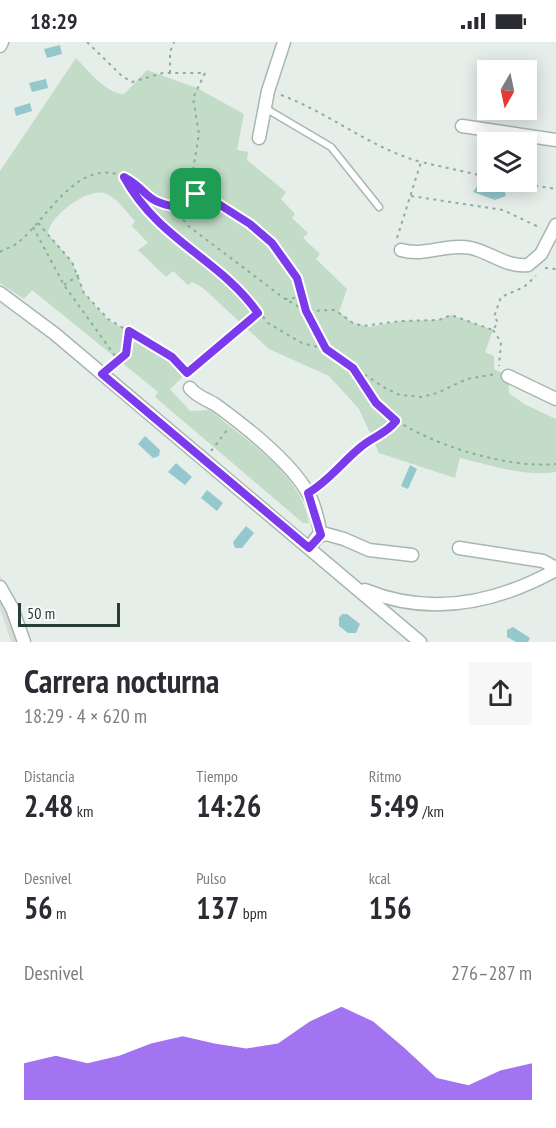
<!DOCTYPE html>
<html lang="es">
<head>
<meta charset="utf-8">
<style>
	body { margin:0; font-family:"PT Sans Narrow",sans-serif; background:#f7f7f7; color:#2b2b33; height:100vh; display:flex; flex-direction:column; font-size:22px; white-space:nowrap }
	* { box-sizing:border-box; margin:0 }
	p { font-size:20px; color:#7c7c81 }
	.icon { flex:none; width:33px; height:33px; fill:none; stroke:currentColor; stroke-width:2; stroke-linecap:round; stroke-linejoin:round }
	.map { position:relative; height:600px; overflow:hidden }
	.sheet { display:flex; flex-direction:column; background:#fff; flex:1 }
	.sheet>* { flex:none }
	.needle { width:39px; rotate:189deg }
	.buttons { position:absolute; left:477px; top:18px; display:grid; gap:12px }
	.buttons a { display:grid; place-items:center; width:60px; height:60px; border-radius:0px; background:#fff; box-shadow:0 3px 15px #0003; font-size:30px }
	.scale { position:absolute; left:18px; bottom:15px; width:102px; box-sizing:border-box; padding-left:6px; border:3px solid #273e36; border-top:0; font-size:16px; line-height:21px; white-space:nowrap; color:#273e36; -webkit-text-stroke:4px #f7faf8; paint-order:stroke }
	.pin { position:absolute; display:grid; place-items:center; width:51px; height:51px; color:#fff; margin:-26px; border-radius:12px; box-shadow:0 3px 9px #0006 }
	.round { display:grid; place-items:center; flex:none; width:63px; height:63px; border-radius:0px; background:#f7f7f7 }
	.head { display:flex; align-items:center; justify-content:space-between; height:102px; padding:0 24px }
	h1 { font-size:33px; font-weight:700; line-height:45px }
	.stats { display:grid; grid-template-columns:repeat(3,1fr); gap:9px; height:102px; padding:6px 24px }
	.stats div { display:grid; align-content:center }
	.stats b { font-size:30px; font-weight:700 }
	.stats small { font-size:16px; font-weight:400 }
	.stats p { font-size:16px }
	.chart { height:168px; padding:12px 24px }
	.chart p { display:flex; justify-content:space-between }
	.chart svg { width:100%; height:108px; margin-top:6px; fill:#7c3aed; opacity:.7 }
	.status { display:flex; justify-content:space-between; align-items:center; height:42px; padding:0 30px; background:#fff; direction:ltr }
	.status svg { height:16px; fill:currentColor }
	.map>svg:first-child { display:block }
	.built { fill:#d5ded9 }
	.green { fill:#c2dcc7 }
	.water { fill:#94c8cd }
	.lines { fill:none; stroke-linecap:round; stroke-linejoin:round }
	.lane-casing { stroke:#a9b6b0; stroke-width:9 }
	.street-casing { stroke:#a9b6b0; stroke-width:15 }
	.path { stroke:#8aaea0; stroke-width:2; stroke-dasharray:3 4.5; stroke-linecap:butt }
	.lane { stroke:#fff; stroke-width:6 }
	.street { stroke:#fff; stroke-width:12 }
	.route-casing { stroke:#fff; stroke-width:12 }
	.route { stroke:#7c3aed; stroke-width:8 }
</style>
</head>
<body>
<div class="status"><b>18:29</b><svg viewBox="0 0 49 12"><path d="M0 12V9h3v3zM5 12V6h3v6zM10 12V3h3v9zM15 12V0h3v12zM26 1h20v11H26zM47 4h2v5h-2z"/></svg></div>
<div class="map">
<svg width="556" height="600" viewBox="0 0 556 600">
	<rect width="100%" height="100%" fill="#e6eeea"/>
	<!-- built -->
	<polygon class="built" points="0,534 13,555 31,600 11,600 0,566"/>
	<!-- green -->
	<path class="green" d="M76,16C88,28 106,52 124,52L147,28L197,46L244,72L237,108L248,110L247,118L286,150L281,157L295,172L292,176L308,191L303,196L320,212L316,217L347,247L339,270L353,281L369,285L401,279L439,278L451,273L493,288L485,310L494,314V327L508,334L509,351L524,362L556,377V430C526,435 490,423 460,416L455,436L379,411L359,367L329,334L269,307L203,246L192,240L188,243L173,229L166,235L138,208L148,201L132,184L135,179C126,170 116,154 104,151C87,146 48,175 48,192L72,220L84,251L108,278L154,303L185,327L187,331L170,347L190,369L210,368C246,399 301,431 309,481H303L155,355L158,350L32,248L24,257L0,241V129Z"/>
	<!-- water -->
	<g class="water">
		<polygon points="60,3 62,12 47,16 44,7"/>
		<polygon points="46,37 48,46 32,50 29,41"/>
		<polygon points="30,61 32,69 16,74 14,66"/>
		<polygon points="487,143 504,147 506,154 495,158 473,150 477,144"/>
		<polygon points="145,394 160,408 159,414 153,416 138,402"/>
		<polygon points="176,421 192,435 185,443 168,430"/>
		<polygon points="410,423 417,427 408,447 401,444"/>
		<polygon points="207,448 223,461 217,469 201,456"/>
		<polygon points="246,484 254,491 242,506 235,506 233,500"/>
		<polygon points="342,572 347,572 360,582 356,591 348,591 339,584 339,576"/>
		<polygon points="513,585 530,596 528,600 516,600 507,595 507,588"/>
	</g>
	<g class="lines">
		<defs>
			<polyline id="lane" points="265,66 331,105 379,165"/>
			<g id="street">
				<polyline points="0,4 2,0"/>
				<polyline points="462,84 556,98"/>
				<polyline points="259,96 268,49 284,0"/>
				<path d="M401,208C425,215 447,201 471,206C490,210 508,226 528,223L541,212L556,183"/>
				<polyline points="0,251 55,292 420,600"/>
				<polyline points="508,334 556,357"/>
				<path d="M190,346C197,355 207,357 216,363C245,384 293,422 309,453C316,465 318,480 321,493"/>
				<polyline points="309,506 317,495 326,492 344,497 369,508 412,513"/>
				<polyline points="459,506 543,519 556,526"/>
				<polyline points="0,545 12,566 24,600"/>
				<path d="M365,548C431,575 496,561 556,528"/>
			</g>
		</defs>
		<!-- lane casing -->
		<use href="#lane" class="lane-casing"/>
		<!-- street casing -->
		<use href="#street" class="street-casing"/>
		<!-- path -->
		<g class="path">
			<polyline points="87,0 122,34 132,40 163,31 205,31"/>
			<polyline points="170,31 170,10 174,0"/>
			<polyline points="205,31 193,56 199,92 193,129 196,152 235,172 272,200 297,236 306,269 326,307 385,346 400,353 422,355 437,351 467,337 496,332"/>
			<path d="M281,53C330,71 370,106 421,120"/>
			<polyline points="513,140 556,147"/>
			<polyline points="196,152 183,156 179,163 180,173 187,183 285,257"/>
			<polyline points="411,154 503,168 541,186"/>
			<path d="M179,165C143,160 151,149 124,135L154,178L242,249L268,281L302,301L326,307"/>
			<polyline points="38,181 72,220 84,251 108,277 172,315 187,331"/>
			<polyline points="33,185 64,243 118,318"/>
			<polyline points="397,196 421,120 488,135"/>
			<path d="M0,210C7,206 15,204 20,199C49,174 79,114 124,135"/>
			<polyline points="545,226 556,227"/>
			<polyline points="64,243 79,233"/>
			<polyline points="300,250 294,256 285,257 306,269 335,268 353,281 363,284 401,279 439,278 451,273 493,288 498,280 494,275 501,255 524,245 536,234"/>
			<polyline points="493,288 501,300 499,324"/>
			<polyline points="111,324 127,309 129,289"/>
			<path d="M354,328C363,343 371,358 384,369C421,401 507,427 556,422"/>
			<polyline points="187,332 258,271"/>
			<polyline points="211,409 228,387"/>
			<polyline points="319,444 362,403 384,392 396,379"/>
		</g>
		<!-- lane -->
		<use href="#lane" class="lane"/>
		<!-- street -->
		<use href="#street" class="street"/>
	</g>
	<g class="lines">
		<defs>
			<path id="route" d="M124,135C150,149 143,160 178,165L183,156L196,152L217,161L250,182L272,201L297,236L306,269L326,307L353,326L376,361L396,379C386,392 374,394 362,404C343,419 329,439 308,451L321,493L309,506L102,332L126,312L129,289L172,315L187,331L258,271C219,216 159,199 124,135Z"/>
		</defs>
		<!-- route casing -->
		<use href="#route" class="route-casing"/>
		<!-- route -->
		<use href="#route" class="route"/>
	</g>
</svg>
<div class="buttons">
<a><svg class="needle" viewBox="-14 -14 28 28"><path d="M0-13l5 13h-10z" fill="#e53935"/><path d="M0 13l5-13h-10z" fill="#7c7c81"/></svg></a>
<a><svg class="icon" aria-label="layers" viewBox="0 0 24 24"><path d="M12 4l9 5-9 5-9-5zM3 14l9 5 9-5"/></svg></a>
</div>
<div class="scale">50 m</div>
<div class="pin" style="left:196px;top:152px;background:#1e9e55"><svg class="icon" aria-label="arrive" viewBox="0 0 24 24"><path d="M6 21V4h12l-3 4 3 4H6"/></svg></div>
</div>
<section class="sheet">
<div class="head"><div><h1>Carrera nocturna</h1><p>18:29 · 4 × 620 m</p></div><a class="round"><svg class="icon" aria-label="share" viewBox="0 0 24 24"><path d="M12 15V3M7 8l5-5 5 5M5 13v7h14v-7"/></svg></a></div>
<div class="stats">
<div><p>Distancia</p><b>2.48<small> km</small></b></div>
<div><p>Tiempo</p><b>14:26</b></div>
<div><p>Ritmo</p><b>5:49<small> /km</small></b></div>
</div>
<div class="stats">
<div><p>Desnivel</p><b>56<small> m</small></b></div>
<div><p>Pulso</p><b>137<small> bpm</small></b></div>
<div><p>kcal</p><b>156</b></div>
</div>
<div class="chart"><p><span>Desnivel</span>276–287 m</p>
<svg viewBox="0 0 160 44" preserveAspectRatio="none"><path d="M0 44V29L10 26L20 29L30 26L40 21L50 18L60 21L70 23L80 21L90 12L100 6L110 12L120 23L130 35L140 38L150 32L160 29V44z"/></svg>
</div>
</section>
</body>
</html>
